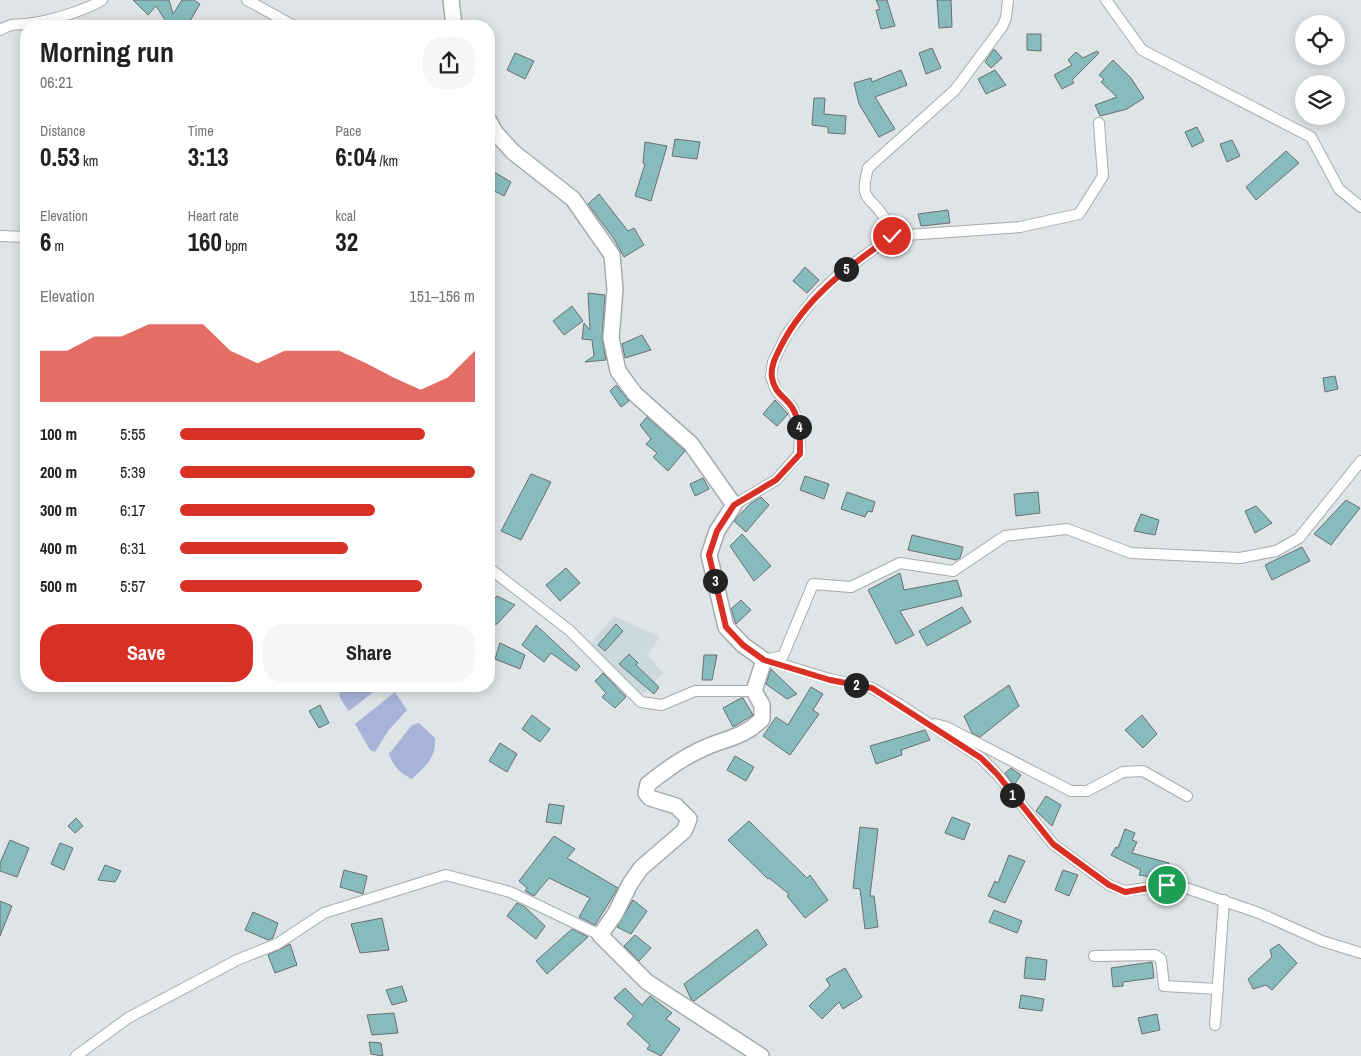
<!DOCTYPE html>
<html lang="en">
<head>
<meta charset="utf-8">
<style>
	body { margin:0; font-family:"Archivo Narrow",sans-serif; background:#f6f6f6; color:#222; height:100vh; display:flex; flex-direction:column; font-size:19px; white-space:nowrap }
	* { box-sizing:border-box; margin:0 }
	p { font-size:16px; color:#767676 }
	.icon { flex:none; width:28px; height:28px; fill:none; stroke:currentColor; stroke-width:2; stroke-linecap:round; stroke-linejoin:round }
	.map { position:relative; flex:1; overflow:hidden }
	.details { position:absolute; left:20px; top:20px; width:475px; height:672px; display:flex; flex-direction:column; background:#fff; border-radius:20px; box-shadow:0 2px 12px #0003 }
	.details>* { flex:none }
	.controls { position:absolute; left:1295px; top:15px; display:grid; gap:10px }
	.controls a { display:grid; place-items:center; width:50px; height:50px; border-radius:50%; background:#fff; box-shadow:0 2px 12px #0003; font-size:25px }
	.pin { position:absolute; display:grid; place-items:center; width:42px; height:42px; color:#fff; margin:-21px; border:2px solid #fff; border-radius:50%; box-shadow:0 1px 5px #0007 }
	.km { position:absolute; width:25px; height:25px; margin:-12px; border-radius:50%; background:#222; color:#fff; font-size:14px; line-height:25px; text-align:center }
	.round { display:grid; place-items:center; flex:none; width:52px; height:52px; border-radius:20px; background:#f6f6f6 }
	.headline { display:flex; align-items:center; justify-content:space-between; height:85px; padding:0 20px }
	h1 { font-size:28px; font-weight:700; line-height:38px }
	.stats { display:grid; grid-template-columns:repeat(3,1fr); gap:8px; height:85px; padding:5px 20px }
	.stats div { display:grid; align-content:center }
	.stats b { font-size:25px; font-weight:700 }
	.stats small { font-size:14px; font-weight:400 }
	.stats p { font-size:14px }
	.chart { height:140px; padding:10px 20px }
	.chart p { display:flex; justify-content:space-between }
	.chart svg { width:100%; height:90px; margin-top:5px; fill:#d93025; opacity:.7 }
	.action { display:flex; gap:10px; margin-top:auto; padding:10px 20px }
	.action a { flex:1; height:58px; border-radius:20px; background:#d93025; color:#fff; font-size:20px; font-weight:700; line-height:58px; text-align:center }
	.action a+a { background:#f6f6f6; color:#222 }
	ul { padding:0 20px; list-style:none; font-size:16px }
	li { display:grid; grid-template-columns:80px 60px 1fr; align-items:center; height:38px }
	li i { height:12px; border-radius:6px; background:#d93025 }
	.map>svg:first-child { display:block }
	.built { fill:#ccdadf }
	.water { fill:#a7b3d9 }
	.building { fill:#87bcbe; stroke:#6a6f6f }
	.lines { fill:none; stroke-linecap:round; stroke-linejoin:round }
	.street-casing { stroke:#a6abad; stroke-width:12 }
	.secondary-casing { stroke:#a6abad; stroke-width:18 }
	.street { stroke:#fff; stroke-width:10 }
	.secondary { stroke:#fff; stroke-width:15 }
	.route-casing { stroke:#fff; stroke-width:10 }
	.route { stroke:#d93025; stroke-width:6 }
</style>
</head>
<body>
<div class="map">
<svg width="1361" height="1056" viewBox="0 0 1361 1056">
	<rect width="100%" height="100%" fill="#dfe4e6"/>
	<!-- built -->
	<polygon class="built" points="614,616 660,637 647,655 663,673 641,697 590,644"/>
	<!-- water -->
	<g class="water">
		<polygon points="337,686 381,686 349,711 341,700"/>
		<polygon points="395,692 407,710 388,731 375,752 370,750 355,724"/>
		<path d="M419,723L435,738C436,759 426,765 412,779C400,773 393,766 389,754L412,725Z"/>
	</g>
	<!-- building -->
	<g class="building">
		<polygon points="133,0 169,0 173,14 182,0 194,0 200,4 187,26 165,26 167,23 156,6 148,15"/>
		<polygon points="876,0 887,0 895,26 881,29 876,10 880,9"/>
		<polygon points="937,0 951,0 952,27 939,28"/>
		<polygon points="1027,34 1041,34 1041,51 1027,50"/>
		<polygon points="932,48 941,68 926,74 919,53"/>
		<polygon points="994,49 1002,58 991,68 985,62"/>
		<polygon points="1097,51 1099,53 1072,80 1074,83 1062,89 1054,75 1072,65 1068,60 1076,52 1083,58"/>
		<polygon points="515,53 534,61 525,79 507,70"/>
		<polygon points="1113,60 1131,78 1144,98 1127,109 1100,116 1095,105 1117,97 1101,82 1104,79 1099,75"/>
		<polygon points="901,70 907,85 875,97 895,129 879,137 859,104 854,83 871,78 872,82"/>
		<polygon points="995,70 1006,85 986,94 978,79"/>
		<polygon points="814,98 825,98 824,114 846,116 845,134 828,133 828,127 812,125"/>
		<polygon points="1197,127 1204,141 1192,147 1185,132"/>
		<polygon points="675,139 700,142 697,159 672,156"/>
		<polygon points="1232,140 1240,156 1227,162 1220,144"/>
		<polygon points="645,142 667,146 651,201 635,196 645,164 643,163"/>
		<polygon points="1286,151 1299,163 1256,200 1246,187"/>
		<polygon points="489,169 511,182 504,196 489,188"/>
		<polygon points="599,194 628,231 634,228 644,245 624,257 614,239 588,204"/>
		<polygon points="948,210 950,223 921,226 918,214"/>
		<polygon points="805,267 819,280 807,293 793,281"/>
		<polygon points="588,293 605,295 602,338 606,360 585,362 594,356 592,340 582,339 584,323 590,330"/>
		<polygon points="572,306 583,321 564,335 553,321"/>
		<polygon points="642,335 651,350 625,358 622,344"/>
		<polygon points="1335,376 1338,389 1325,392 1323,378"/>
		<polygon points="616,385 629,401 621,407 610,391"/>
		<polygon points="775,400 788,414 777,426 763,414"/>
		<polygon points="647,417 685,451 668,471 653,457 657,453 646,444 651,439 640,425"/>
		<polygon points="531,474 551,482 521,540 501,531"/>
		<polygon points="805,476 829,484 824,499 800,490"/>
		<polygon points="703,478 709,489 695,496 690,484"/>
		<polygon points="847,492 875,502 872,512 868,511 865,517 841,509"/>
		<polygon points="1038,492 1040,513 1016,516 1014,494"/>
		<polygon points="761,497 769,505 746,532 734,521 750,504"/>
		<polygon points="1346,500 1360,508 1331,545 1314,534"/>
		<polygon points="1256,506 1272,523 1255,533 1245,511"/>
		<polygon points="1141,514 1159,520 1155,535 1134,531"/>
		<polygon points="742,534 771,566 754,581 730,546"/>
		<polygon points="912,535 963,547 960,558 956,560 908,550"/>
		<polygon points="1302,547 1310,561 1272,580 1265,565"/>
		<polygon points="566,568 580,583 560,601 546,585"/>
		<polygon points="900,573 904,590 957,580 962,596 900,611 914,635 896,644 868,590"/>
		<polygon points="497,596 515,605 497,624 489,625 489,605"/>
		<polygon points="741,600 751,610 736,624 731,609"/>
		<polygon points="962,607 971,622 927,646 919,631"/>
		<polygon points="616,624 623,631 605,651 598,645"/>
		<polygon points="536,625 580,666 576,671 551,653 544,662 522,645"/>
		<polygon points="500,643 525,655 520,669 495,659"/>
		<polygon points="629,654 638,663 636,665 659,687 654,694 619,664"/>
		<polygon points="704,655 717,655 712,680 702,680"/>
		<polygon points="771,669 797,694 787,699 766,684"/>
		<polygon points="603,673 626,697 615,708 602,697 606,693 595,681"/>
		<polygon points="1009,685 1019,706 980,737 972,733 964,716"/>
		<polygon points="811,687 823,694 813,710 819,714 790,755 763,736 776,717 788,725"/>
		<polygon points="741,698 743,698 753,715 733,727 723,708"/>
		<polygon points="320,705 329,723 319,728 309,711"/>
		<polygon points="532,715 550,729 540,742 522,729"/>
		<polygon points="1142,715 1157,734 1143,748 1125,730"/>
		<polygon points="925,730 930,740 901,750 902,755 876,764 870,746"/>
		<polygon points="500,743 517,754 507,772 489,761"/>
		<polygon points="735,756 754,767 746,781 727,770"/>
		<polygon points="1011,768 1021,775 1014,785 1005,773"/>
		<polygon points="1046,796 1061,805 1052,826 1036,811"/>
		<polygon points="549,804 564,806 561,824 546,822"/>
		<polygon points="952,817 970,824 964,840 945,833"/>
		<polygon points="76,818 83,826 75,833 68,826"/>
		<polygon points="749,821 807,878 810,875 828,900 805,918 787,896 789,894 769,878 768,879 728,840"/>
		<polygon points="860,827 878,829 870,896 874,896 878,927 865,929 860,889 853,888"/>
		<polygon points="1125,829 1135,833 1132,840 1137,842 1132,853 1169,863 1163,879 1139,875 1141,870 1111,855 1116,847 1118,848"/>
		<polygon points="554,836 575,849 567,858 618,888 595,925 579,917 590,898 549,878 534,896 525,891 527,888 519,881"/>
		<polygon points="10,840 29,848 17,877 0,871 0,863"/>
		<polygon points="60,843 73,848 64,870 51,864"/>
		<polygon points="1009,855 1025,861 1005,903 988,896 995,881 998,883"/>
		<polygon points="105,865 121,871 115,882 98,880"/>
		<polygon points="344,870 367,876 363,894 340,887"/>
		<polygon points="1063,870 1078,875 1069,896 1055,890"/>
		<polygon points="633,900 647,911 631,934 617,927"/>
		<polygon points="0,901 12,906 0,936"/>
		<polygon points="517,903 525,907 545,926 536,939 507,916"/>
		<polygon points="994,910 1022,921 1017,933 989,922"/>
		<polygon points="253,912 278,923 273,938 268,940 245,930"/>
		<polygon points="382,918 389,950 360,953 351,924"/>
		<polygon points="572,929 588,937 547,974 536,961"/>
		<polygon points="757,929 767,945 694,1001 691,999 684,984"/>
		<polygon points="635,935 651,948 639,961 624,946"/>
		<polygon points="290,944 297,965 275,973 268,955"/>
		<polygon points="1279,944 1297,963 1272,990 1266,985 1253,989 1248,979 1272,957 1270,950"/>
		<polygon points="1026,957 1047,960 1045,980 1024,978"/>
		<polygon points="1152,962 1154,978 1123,982 1123,986 1113,987 1111,968"/>
		<polygon points="845,968 862,997 843,1009 839,1002 822,1019 809,1006 830,986 826,979"/>
		<polygon points="402,986 407,1001 392,1005 386,990"/>
		<polygon points="625,988 642,1005 650,996 672,1013 666,1019 680,1029 661,1056 647,1049 650,1045 627,1024 634,1016 614,998"/>
		<polygon points="1021,995 1044,999 1042,1011 1019,1008"/>
		<polygon points="394,1013 398,1033 372,1035 367,1015"/>
		<polygon points="1157,1014 1160,1030 1142,1034 1138,1018"/>
		<polygon points="369,1042 381,1043 383,1056 371,1054"/>
	</g>
	<g class="lines">
		<defs>
			<g id="street">
				<polyline points="247,0 294,26"/>
				<polyline points="1106,0 1142,50 1311,137 1339,189 1361,207"/>
				<path d="M0,30C16,21 19,26 34,23C53,20 86,10 102,0"/>
				<polyline points="0,236 26,237"/>
				<path d="M892,236C889,230 888,223 884,217C869,194 859,202 868,168L955,90L1002,27L1006,18L1008,0"/>
				<polyline points="734,505 776,480 799,454 800,432 793,408 777,392 771,377 773,362 787,334 815,297 839,274 892,236 1020,227 1079,214 1103,176 1099,123"/>
				<polyline points="489,568 569,630 641,702 662,705 695,691 754,691"/>
				<polyline points="764,660 783,656 813,584 851,587 900,563 953,571 1005,536 1067,529 1131,553 1240,558 1276,551 1299,538 1361,461"/>
				<polyline points="767,660 830,679 872,688 899,704 981,758 997,774 1053,844 1109,885 1125,891 1167,885 1183,887 1259,913 1322,941 1361,953"/>
				<polyline points="935,724 946,727 1071,791 1087,791 1123,772 1143,771 1187,796"/>
				<polyline points="1094,956 1155,955 1161,959 1164,986 1218,989"/>
				<polyline points="1215,1025 1224,900"/>
				<polyline points="76,1056 128,1018 237,960 277,944 324,913 446,875 510,892 600,935"/>
			</g>
			<g id="secondary">
				<polyline points="451,0 454,26"/>
				<path d="M489,121L495,132L513,152L573,199L612,255L615,289L611,338L618,371L635,394L691,444L734,505L717,531L709,555L726,627L743,645L764,660L754,691L762,705V719C743,739 723,738 700,750C680,759 665,771 648,784L646,793L650,798L676,806L689,819L684,831L641,868L630,884L615,914L600,935L647,982L761,1056"/>
			</g>
		</defs>
		<!-- street casing -->
		<use href="#street" class="street-casing"/>
		<!-- secondary casing -->
		<use href="#secondary" class="secondary-casing"/>
		<!-- street -->
		<use href="#street" class="street"/>
		<!-- secondary -->
		<use href="#secondary" class="secondary"/>
	</g>
	<g class="lines">
		<defs>
			<path id="route" d="M892,236C848,267 806,297 781,346C776,356 770,367 772,378C775,395 787,397 793,409C801,423 800,439 800,454L776,480L734,505L717,531L709,555L726,627L743,645L764,660L830,680L872,688L981,758L997,774L1053,844L1109,885L1125,892L1167,885"/>
		</defs>
		<!-- route casing -->
		<use href="#route" class="route-casing"/>
		<!-- route -->
		<use href="#route" class="route"/>
	</g>
</svg>
<div class="controls">
<a><svg class="icon" aria-label="locate" viewBox="0 0 24 24"><circle cx="12" cy="12" r="6"/><path d="M12 2v4M12 18v4M2 12h4M18 12h4"/></svg></a>
<a><svg class="icon" aria-label="layers" viewBox="0 0 24 24"><path d="M12 4l9 5-9 5-9-5zM3 14l9 5 9-5"/></svg></a>
</div>
<div class="pin" style="left:1167px;top:885px;background:#1e9e55"><svg class="icon" aria-label="arrive" viewBox="0 0 24 24"><path d="M6 21V4h12l-3 4 3 4H6"/></svg></div>
<div class="pin" style="left:892px;top:236px;background:#d93025"><svg class="icon" aria-label="check" viewBox="0 0 24 24"><path d="M5 12l5 5 9-10"/></svg></div>
<b class="km" style="left:1012px;top:795px">1</b>
<b class="km" style="left:856px;top:685px">2</b>
<b class="km" style="left:715px;top:581px">3</b>
<b class="km" style="left:799px;top:427px">4</b>
<b class="km" style="left:846px;top:269px">5</b>
<section class="details">
<div class="headline"><div><h1>Morning run</h1><p>06:21</p></div><a class="round"><svg class="icon" aria-label="share" viewBox="0 0 24 24"><path d="M12 15V3M7 8l5-5 5 5M5 13v7h14v-7"/></svg></a></div>
<div class="stats">
<div><p>Distance</p><b>0.53<small> km</small></b></div>
<div><p>Time</p><b>3:13</b></div>
<div><p>Pace</p><b>6:04<small> /km</small></b></div>
</div>
<div class="stats">
<div><p>Elevation</p><b>6<small> m</small></b></div>
<div><p>Heart rate</p><b>160<small> bpm</small></b></div>
<div><p>kcal</p><b>32</b></div>
</div>
<div class="chart"><p><span>Elevation</span>151–156 m</p>
<svg viewBox="0 0 160 44" preserveAspectRatio="none"><path d="M0 44V19L10 19L20 12L30 12L40 6L50 6L60 6L70 19L80 25L90 19L100 19L110 19L120 25L130 32L140 38L150 32L160 19V44z"/></svg>
</div>
<ul>
<li><b>100 m</b>5:55<i style="width:83%"></i></li>
<li><b>200 m</b>5:39<i style="width:100%"></i></li>
<li><b>300 m</b>6:17<i style="width:66%"></i></li>
<li><b>400 m</b>6:31<i style="width:57%"></i></li>
<li><b>500 m</b>5:57<i style="width:82%"></i></li>
</ul>
<div class="action"><a>Save</a><a>Share</a></div>
</section>
</div>
</body>
</html>
